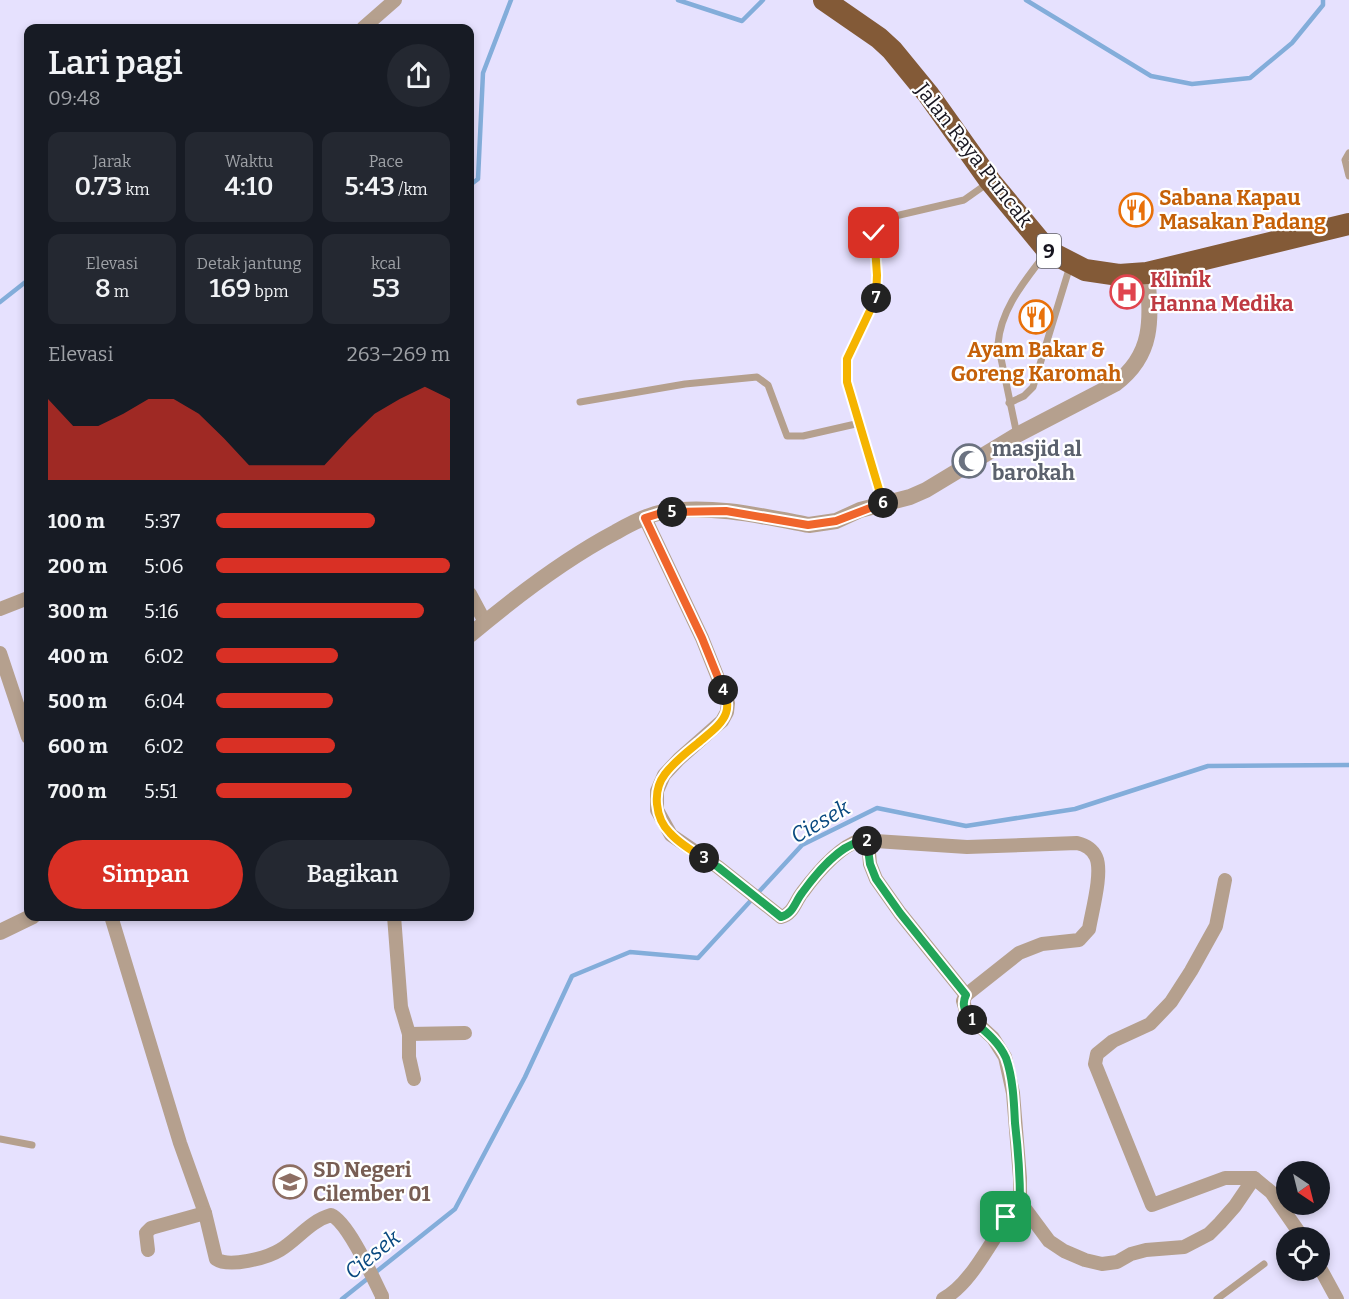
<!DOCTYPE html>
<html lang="id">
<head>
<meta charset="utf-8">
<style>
	body { margin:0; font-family:Bitter,serif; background:#242831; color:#f1f3f6; height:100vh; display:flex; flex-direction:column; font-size:22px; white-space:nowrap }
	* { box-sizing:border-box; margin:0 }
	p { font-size:20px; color:#9ea1a6 }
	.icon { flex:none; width:33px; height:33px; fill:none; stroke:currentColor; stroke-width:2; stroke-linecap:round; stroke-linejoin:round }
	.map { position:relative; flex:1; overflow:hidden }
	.side { position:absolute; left:24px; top:24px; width:450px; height:897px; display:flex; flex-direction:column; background:#171b24; border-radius:12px; box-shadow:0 3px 9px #0003 }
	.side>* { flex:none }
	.needle { width:39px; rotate:145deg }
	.buttons { position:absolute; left:1276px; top:1161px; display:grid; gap:12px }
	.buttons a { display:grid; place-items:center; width:54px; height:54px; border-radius:50%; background:#171b24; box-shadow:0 3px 9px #0003; font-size:30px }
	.pin { position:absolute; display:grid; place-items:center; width:51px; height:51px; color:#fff; margin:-26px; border-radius:12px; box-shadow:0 3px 9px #0006 }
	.km { position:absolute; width:30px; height:30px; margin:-15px; border-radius:50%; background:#222; color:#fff; font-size:16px; line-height:30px; text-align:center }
	.round { display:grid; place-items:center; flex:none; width:63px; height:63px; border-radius:32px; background:#242831 }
	.head { display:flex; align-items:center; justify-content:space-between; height:102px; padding:0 24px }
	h1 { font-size:33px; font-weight:600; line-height:45px }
	.figures { display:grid; grid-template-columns:repeat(3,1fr); gap:9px; height:102px; padding:6px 24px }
	.figures div { display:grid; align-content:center; border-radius:12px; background:#242831; text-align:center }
	.figures b { font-size:26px; font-weight:600 }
	.figures small { font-size:16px; font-weight:400 }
	.figures p { font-size:16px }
	.chart { height:168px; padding:12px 24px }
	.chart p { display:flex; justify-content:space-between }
	.chart svg { width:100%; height:108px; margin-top:6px; fill:#d93025; opacity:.7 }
	.cta { display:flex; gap:12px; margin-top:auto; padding:12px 24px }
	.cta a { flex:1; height:69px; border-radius:36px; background:#d93025; color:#fff; font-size:24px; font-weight:600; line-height:69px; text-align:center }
	.cta a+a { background:#242831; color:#f1f3f6 }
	ul { padding:0 24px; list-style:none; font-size:20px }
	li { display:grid; grid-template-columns:96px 72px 1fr; align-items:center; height:45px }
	li i { height:15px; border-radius:8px; background:#d93025 }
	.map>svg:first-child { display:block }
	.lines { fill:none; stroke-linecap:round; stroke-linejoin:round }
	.stream { stroke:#83adda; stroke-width:4.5 }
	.service { stroke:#b5a08e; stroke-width:7 }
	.minor { stroke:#b5a08e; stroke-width:14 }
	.tertiary { stroke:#b5a08e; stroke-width:16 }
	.trunk { stroke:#835a37; stroke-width:22 }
	.split-1-casing { stroke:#fff; stroke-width:12 }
	.split-2-casing { stroke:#fff; stroke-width:12 }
	.split-3-casing { stroke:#fff; stroke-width:12 }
	.split-4-casing { stroke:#fff; stroke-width:12 }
	.split-5-casing { stroke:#fff; stroke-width:12 }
	.split-6-casing { stroke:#fff; stroke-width:12 }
	.split-7-casing { stroke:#fff; stroke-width:12 }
	.split-8-casing { stroke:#fff; stroke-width:12 }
	.split-1 { stroke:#22a559; stroke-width:8 }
	.split-2 { stroke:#22a559; stroke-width:8 }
	.split-3 { stroke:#22a559; stroke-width:8 }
	.split-4 { stroke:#f5b400; stroke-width:8 }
	.split-5 { stroke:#f0652b; stroke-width:8 }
	.split-6 { stroke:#f0652b; stroke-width:8 }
	.split-7 { stroke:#f5b400; stroke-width:8 }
	.split-8 { stroke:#f5b400; stroke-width:8 }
	.labels { text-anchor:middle; stroke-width:4.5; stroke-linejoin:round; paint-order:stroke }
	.shield { fill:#fff; stroke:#5d5c63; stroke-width:1.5 }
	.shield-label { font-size:20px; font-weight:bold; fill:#181620 }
	.street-label { font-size:21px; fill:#181620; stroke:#fff }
	.food-label { font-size:21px; font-weight:bold; fill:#c56008; stroke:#fff; text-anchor:start }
	.health-label { font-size:21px; font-weight:bold; fill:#be3a42; stroke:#fff; text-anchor:start }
	.worship-label { font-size:21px; font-weight:bold; fill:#5b616d; stroke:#fff; text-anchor:start }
	.education-label { font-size:21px; font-weight:bold; fill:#785e54; stroke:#fff; text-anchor:start }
	.water-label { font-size:22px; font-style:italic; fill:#094980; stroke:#fff }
</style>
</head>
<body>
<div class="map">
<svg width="1349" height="1299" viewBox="0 0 1349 1299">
	<rect width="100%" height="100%" fill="#e6e1fe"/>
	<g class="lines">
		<!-- stream -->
		<g class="stream">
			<polyline points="678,0 742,21 763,0"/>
			<polyline points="1026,0 1151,76 1192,84 1250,78 1292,43 1323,5 1323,0"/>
			<polyline points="470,185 478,179 483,73 511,0"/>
			<polyline points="0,302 28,280"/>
			<polyline points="342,1299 455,1209 525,1077 572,976 630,952 698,958 802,845 877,808 966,826 1075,809 1208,766 1349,765"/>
		</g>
		<!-- service -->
		<g class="service">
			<polyline points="1349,153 1345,160 1349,176"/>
			<polyline points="580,402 685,384 757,377 768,385 787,436 803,436 860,423"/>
			<polyline points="1009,403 1024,396 1033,387 1070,266"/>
			<path d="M1017,435L998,344C1001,308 1025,281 1046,253"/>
			<polyline points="883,503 847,382 847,359 878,294 874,233 883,222 891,217 964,200 988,183"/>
			<polyline points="0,1139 32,1145"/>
			<polyline points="1217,1299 1264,1264"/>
		</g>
		<!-- minor -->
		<g class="minor">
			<polyline points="363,28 395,0"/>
			<path d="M645,518L702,638L728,703L727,712L722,721L679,759L664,775L657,791V810L671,835L718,867L781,917C793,914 795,902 802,893C816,874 837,848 860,840L967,847L1077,843C1085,845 1092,848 1096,857C1103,872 1092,911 1089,929L1079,940L1042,944L1019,953L966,995L963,1001L967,1014L993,1038L1005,1057L1013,1093L1020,1178V1202L1049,1241L1064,1251L1085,1260L1102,1264L1117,1262L1131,1254L1146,1250L1184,1247L1209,1234L1220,1223L1235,1206L1254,1178L1271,1192L1303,1238"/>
			<polyline points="470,594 485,622"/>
			<polyline points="0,609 28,598"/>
			<polyline points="0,653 28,737"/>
			<polyline points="868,841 870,864 876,879 900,913 966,995"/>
			<polyline points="1225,880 1216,926 1191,971 1171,1002 1150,1024 1113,1041 1097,1054 1095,1064 1152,1205 1225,1178 1254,1178"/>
			<path d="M111,916L180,1143L205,1213L216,1259C229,1268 267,1258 280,1250C298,1239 310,1221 331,1215C348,1222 373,1278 382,1296V1299"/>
			<polyline points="394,916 401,1007 409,1034 409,1057 414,1079"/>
			<polyline points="409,1034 465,1033"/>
			<polyline points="148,1250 146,1233 151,1228 205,1213"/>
			<polyline points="1320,1268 1337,1299"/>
			<path d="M943,1299C975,1282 995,1230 1020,1202"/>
		</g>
		<!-- tertiary -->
		<g class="tertiary">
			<path d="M470,635C515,597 563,560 616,532C630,524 647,515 663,512C710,504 762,516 809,525L836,521L860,510L910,497L926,490L1017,435L1115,384C1155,354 1151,318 1147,273"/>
			<polyline points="0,932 33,916"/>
		</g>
		<!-- trunk -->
		<polyline class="trunk" points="824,0 879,38 892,50 928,94 990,181 1048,251 1085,270 1119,275 1147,273 1349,224"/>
	</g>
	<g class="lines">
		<defs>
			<path id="split-1" d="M972,1020C985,1031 999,1042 1006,1058C1013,1078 1014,1102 1015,1123C1018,1149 1020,1175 1020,1202L1006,1217"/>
			<path id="split-2" d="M867,841L870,864L876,879L900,913L966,995C961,1005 965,1012 972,1020"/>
			<path id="split-3" d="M704,858L718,867L781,917C793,914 795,902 802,893C815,875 843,840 867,841"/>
			<path id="split-4" d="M704,858C692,851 679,843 670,833C655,818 652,791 665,774C674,762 687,752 698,743C708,734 722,725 726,713C729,704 726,698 723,690"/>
			<polyline id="split-5" points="672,512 661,513 645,518 702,638 723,690"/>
			<polyline id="split-6" points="672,512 726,511 808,525 836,521 883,503"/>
			<polyline id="split-7" points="876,298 847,359 847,382 883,503"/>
			<polyline id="split-8" points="874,233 877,275 876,298"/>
		</defs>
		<!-- split-1 casing -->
		<use href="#split-1" class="split-1-casing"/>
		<!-- split-2 casing -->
		<use href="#split-2" class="split-2-casing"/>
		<!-- split-3 casing -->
		<use href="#split-3" class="split-3-casing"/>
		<!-- split-4 casing -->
		<use href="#split-4" class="split-4-casing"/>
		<!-- split-5 casing -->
		<use href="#split-5" class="split-5-casing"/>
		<!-- split-6 casing -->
		<use href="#split-6" class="split-6-casing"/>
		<!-- split-7 casing -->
		<use href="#split-7" class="split-7-casing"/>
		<!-- split-8 casing -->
		<use href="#split-8" class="split-8-casing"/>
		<!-- split-1 -->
		<use href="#split-1" class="split-1"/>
		<!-- split-2 -->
		<use href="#split-2" class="split-2"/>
		<!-- split-3 -->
		<use href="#split-3" class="split-3"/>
		<!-- split-4 -->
		<use href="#split-4" class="split-4"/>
		<!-- split-5 -->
		<use href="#split-5" class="split-5"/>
		<!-- split-6 -->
		<use href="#split-6" class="split-6"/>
		<!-- split-7 -->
		<use href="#split-7" class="split-7"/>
		<!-- split-8 -->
		<use href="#split-8" class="split-8"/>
	</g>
	<!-- icons -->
	<defs>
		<symbol id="restaurant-ring" viewBox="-11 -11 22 22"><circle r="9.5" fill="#fff" stroke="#e8710a" stroke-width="1.5"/><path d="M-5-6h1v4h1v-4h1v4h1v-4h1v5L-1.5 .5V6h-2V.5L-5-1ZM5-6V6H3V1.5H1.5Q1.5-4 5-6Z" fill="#e8710a"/></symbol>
		<symbol id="hospital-ring" viewBox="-11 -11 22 22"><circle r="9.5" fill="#fff" stroke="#e0444e" stroke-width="1.5"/><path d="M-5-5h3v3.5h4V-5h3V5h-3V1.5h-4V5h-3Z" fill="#e0444e"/></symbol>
		<symbol id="mosque-ring" viewBox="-11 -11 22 22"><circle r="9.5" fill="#fff" stroke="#6b7280" stroke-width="1.5"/><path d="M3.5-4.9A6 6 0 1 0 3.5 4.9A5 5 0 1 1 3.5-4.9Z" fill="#6b7280"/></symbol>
		<symbol id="school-ring" viewBox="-11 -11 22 22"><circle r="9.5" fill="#fff" stroke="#8d6e63" stroke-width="1.5"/><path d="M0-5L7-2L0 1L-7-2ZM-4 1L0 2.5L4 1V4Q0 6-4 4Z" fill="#8d6e63"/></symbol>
	</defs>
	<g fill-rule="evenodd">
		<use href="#restaurant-ring" x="1117" y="191" width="38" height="38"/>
		<use href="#hospital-ring" x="1108" y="273" width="38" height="38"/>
		<use href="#restaurant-ring" x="1017" y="298" width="38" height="38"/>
		<use href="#mosque-ring" x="950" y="442" width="38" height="38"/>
		<use href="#school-ring" x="271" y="1163" width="38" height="38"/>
	</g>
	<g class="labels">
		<!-- shield labels -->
		<rect class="shield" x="1037" y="234" width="24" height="34" rx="4.5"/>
		<g class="shield-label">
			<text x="1049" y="258">9</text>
		</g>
		<!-- street labels -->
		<g class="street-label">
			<text transform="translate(974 155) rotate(52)" y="7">Jalan Raya Puncak</text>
		</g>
		<!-- food labels -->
		<g class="food-label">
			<text x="1159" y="205">Sabana Kapau<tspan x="1159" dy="24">Masakan Padang</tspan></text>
			<text x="1036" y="357" text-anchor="middle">Ayam Bakar &amp;<tspan x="1036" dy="24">Goreng Karomah</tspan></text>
		</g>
		<!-- health labels -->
		<g class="health-label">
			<text x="1150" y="287">Klinik<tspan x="1150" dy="24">Hanna Medika</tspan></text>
		</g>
		<!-- worship labels -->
		<g class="worship-label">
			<text x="992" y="456">masjid al<tspan x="992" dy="24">barokah</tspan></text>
		</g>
		<!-- education labels -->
		<g class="education-label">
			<text x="313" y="1177">SD Negeri<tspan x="313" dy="24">Cilember 01</tspan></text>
		</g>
		<!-- water labels -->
		<g class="water-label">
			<text transform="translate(820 821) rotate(-30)" y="8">Ciesek</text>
			<text transform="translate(372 1254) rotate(-39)" y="8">Ciesek</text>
		</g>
	</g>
</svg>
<div class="buttons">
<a><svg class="needle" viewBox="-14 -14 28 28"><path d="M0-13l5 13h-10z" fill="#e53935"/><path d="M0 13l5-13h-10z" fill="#9ea1a6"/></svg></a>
<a><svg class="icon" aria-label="locate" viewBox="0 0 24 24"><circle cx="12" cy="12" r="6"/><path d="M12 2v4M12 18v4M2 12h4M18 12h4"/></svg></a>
</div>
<div class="pin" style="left:1006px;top:1217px;background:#1e9e55"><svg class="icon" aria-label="arrive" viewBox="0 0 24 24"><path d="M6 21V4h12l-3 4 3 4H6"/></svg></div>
<div class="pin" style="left:874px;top:233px;background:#d93025"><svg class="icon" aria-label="check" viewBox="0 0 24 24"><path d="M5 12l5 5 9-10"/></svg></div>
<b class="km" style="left:972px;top:1020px">1</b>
<b class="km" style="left:867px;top:841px">2</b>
<b class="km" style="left:704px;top:858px">3</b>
<b class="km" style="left:723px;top:690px">4</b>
<b class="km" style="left:672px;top:512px">5</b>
<b class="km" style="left:883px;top:503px">6</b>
<b class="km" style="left:876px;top:298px">7</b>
<section class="side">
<div class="head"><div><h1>Lari pagi</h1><p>09:48</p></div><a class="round"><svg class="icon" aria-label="share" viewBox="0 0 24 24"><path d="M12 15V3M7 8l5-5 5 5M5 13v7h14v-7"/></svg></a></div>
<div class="figures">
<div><p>Jarak</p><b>0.73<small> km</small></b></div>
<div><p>Waktu</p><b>4:10</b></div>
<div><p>Pace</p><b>5:43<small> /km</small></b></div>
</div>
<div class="figures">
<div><p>Elevasi</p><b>8<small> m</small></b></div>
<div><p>Detak jantung</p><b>169<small> bpm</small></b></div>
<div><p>kcal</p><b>53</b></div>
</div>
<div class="chart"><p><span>Elevasi</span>263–269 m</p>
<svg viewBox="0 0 160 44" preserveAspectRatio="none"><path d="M0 44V11L10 22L20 22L30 17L40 11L50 11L60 17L70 27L80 38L90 38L100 38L110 38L120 27L130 17L140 11L150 6L160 11V44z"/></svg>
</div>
<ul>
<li><b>100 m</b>5:37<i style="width:68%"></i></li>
<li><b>200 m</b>5:06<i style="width:100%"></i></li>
<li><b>300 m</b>5:16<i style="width:89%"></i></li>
<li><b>400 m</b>6:02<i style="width:52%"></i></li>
<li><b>500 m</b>6:04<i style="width:50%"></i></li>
<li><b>600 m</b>6:02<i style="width:51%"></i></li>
<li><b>700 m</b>5:51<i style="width:58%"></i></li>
</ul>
<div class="cta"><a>Simpan</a><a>Bagikan</a></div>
</section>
</div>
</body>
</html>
